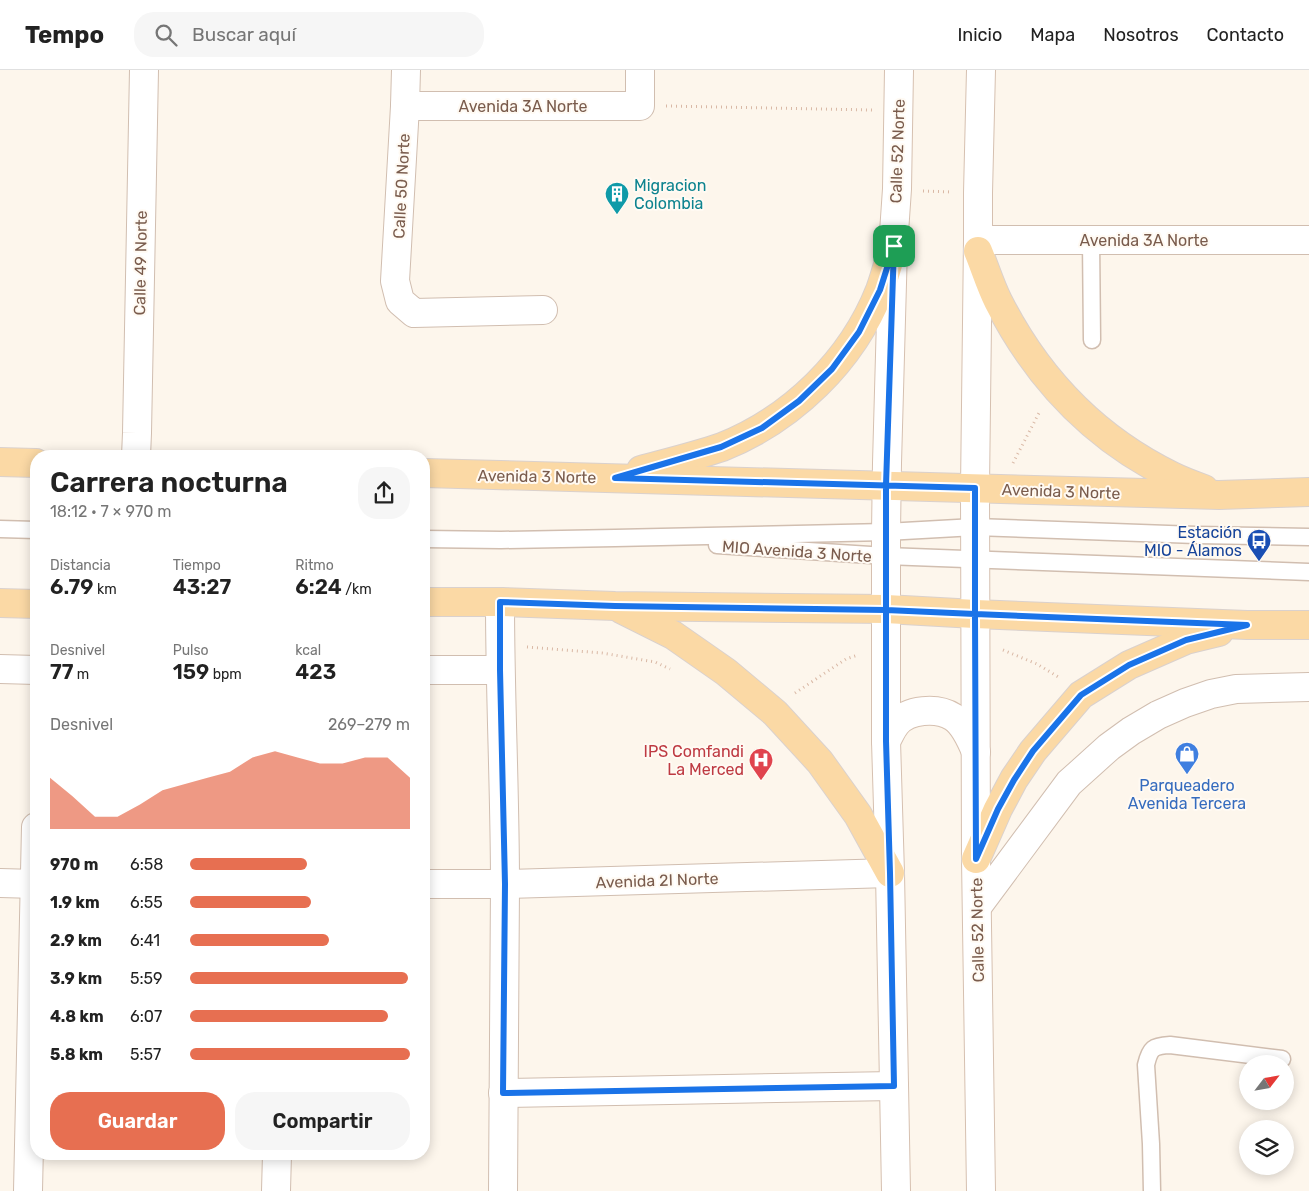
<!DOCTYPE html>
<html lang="es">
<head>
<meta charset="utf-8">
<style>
	body { margin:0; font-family:Rubik,sans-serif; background:#f6f6f6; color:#222; height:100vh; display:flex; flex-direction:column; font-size:19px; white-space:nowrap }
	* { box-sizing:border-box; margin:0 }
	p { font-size:16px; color:#767676 }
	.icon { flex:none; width:28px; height:28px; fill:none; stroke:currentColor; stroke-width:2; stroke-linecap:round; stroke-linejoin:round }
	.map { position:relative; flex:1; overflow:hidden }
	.sheet { position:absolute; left:30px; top:380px; width:400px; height:710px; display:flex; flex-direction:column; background:#fff; border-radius:20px; box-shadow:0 2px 12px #0003 }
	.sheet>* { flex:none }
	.needle { width:32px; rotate:59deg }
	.buttons { position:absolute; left:1239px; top:985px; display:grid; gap:10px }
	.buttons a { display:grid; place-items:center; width:55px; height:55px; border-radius:50%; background:#fff; box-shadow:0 2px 12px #0003; font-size:25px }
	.pin { position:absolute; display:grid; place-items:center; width:42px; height:42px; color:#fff; margin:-21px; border-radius:10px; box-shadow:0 2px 8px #0006 }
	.round { display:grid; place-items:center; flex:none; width:52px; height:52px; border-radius:20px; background:#f6f6f6 }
	.headline { display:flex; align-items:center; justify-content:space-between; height:85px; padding:0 20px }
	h1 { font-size:28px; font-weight:600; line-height:38px }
	.stats { display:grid; grid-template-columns:repeat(3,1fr); gap:8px; height:85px; padding:5px 20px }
	.stats div { display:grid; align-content:center }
	.stats b { font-size:21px; font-weight:600 }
	.stats small { font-size:14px; font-weight:400 }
	.stats p { font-size:14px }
	.chart { height:140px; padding:10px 20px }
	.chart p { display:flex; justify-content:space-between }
	.chart svg { width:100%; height:90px; margin-top:5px; fill:#e76f51; opacity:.7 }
	.primary-button { display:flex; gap:10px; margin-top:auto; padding:10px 20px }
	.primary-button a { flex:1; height:58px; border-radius:20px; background:#e76f51; color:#fff; font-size:20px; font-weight:600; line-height:58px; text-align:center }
	.primary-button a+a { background:#f6f6f6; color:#222 }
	ul { padding:0 20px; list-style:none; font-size:16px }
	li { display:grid; grid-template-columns:80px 60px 1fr; align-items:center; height:38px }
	li i { height:12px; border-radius:6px; background:#e76f51 }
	header { display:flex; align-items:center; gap:30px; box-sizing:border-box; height:70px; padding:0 25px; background:#fff; border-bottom:1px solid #e0e0e0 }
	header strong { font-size:24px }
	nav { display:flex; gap:28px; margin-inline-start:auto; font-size:18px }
	.search { width:350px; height:45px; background:#f6f6f6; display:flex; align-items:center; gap:12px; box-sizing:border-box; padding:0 18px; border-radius:20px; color:#767676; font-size:19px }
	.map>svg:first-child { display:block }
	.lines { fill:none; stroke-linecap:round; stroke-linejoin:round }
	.service-casing { stroke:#d1beb0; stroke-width:19 }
	.minor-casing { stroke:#d1beb0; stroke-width:30 }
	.secondary-casing { stroke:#d6c0b0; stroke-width:30 }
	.primary-casing { stroke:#dad1cd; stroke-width:30 }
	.path { stroke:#d9b8a5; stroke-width:3; stroke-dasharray:1 4; stroke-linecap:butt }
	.service { stroke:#fff; stroke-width:16 }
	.minor { stroke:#fff; stroke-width:28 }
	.secondary { stroke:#fff; stroke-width:28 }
	.primary { stroke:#fbd9a5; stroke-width:28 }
	.route-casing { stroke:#fff; stroke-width:10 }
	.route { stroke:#1a73e8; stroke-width:6 }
	.labels { text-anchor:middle; stroke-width:4; stroke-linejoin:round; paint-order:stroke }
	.street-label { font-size:16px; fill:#7a5c4d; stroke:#fffaf3 }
	.culture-label { font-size:16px; fill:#0d838f; stroke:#fffaf3; text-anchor:start }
	.transit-label { font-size:16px; fill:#164399; stroke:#fffaf3; text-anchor:end }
	.health-label { font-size:16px; fill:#be3a42; stroke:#fffaf3; text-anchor:end }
	.shop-label { font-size:16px; fill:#366cbe; stroke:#fffaf3 }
</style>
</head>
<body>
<header>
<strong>Tempo</strong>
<div class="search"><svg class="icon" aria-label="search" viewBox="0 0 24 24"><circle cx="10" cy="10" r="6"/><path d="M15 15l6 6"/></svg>Buscar aquí</div>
<nav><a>Inicio</a><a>Mapa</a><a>Nosotros</a><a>Contacto</a></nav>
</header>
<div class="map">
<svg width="1309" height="1121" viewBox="0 0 1309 1121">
	<rect width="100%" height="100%" fill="#fdf6ec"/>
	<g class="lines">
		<defs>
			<g id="service">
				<polyline points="1091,170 1092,270"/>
				<polyline points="0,459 36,460"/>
				<polyline points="424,469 501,470 615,468 886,462 975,457 1196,465 1309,467"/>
				<polyline points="717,475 886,486 1309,502"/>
				<path d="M1152,1121L1151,1074L1146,995C1150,978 1153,976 1170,975L1282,989"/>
			</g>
			<g id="minor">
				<polyline points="406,0 405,36 395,211 400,231 414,243 543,240"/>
				<polyline points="405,36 640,36 640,0"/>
				<polyline points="978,170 1309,170"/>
				<polyline points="136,386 137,363 144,0"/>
				<path d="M500,532C500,626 505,721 505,815C505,917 503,1019 503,1121"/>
				<polyline points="0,599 36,600"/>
				<polyline points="424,600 500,600"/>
				<polyline points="0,813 36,814"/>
				<polyline points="424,814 505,814 890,803"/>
				<polyline points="977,837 1069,713 1109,677 1131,661 1158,645 1185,633 1211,624 1236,619 1309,617"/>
				<polyline points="503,1023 894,1016"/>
				<polyline points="28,1121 36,757"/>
				<polyline points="276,1121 277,1084"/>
			</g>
			<g id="secondary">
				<path d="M886,671C889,666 892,659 896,654C908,639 937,637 953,647C964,654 971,670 976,682"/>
				<polyline points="896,1121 890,803 886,671 886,462 887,393 893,177 897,119 899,0"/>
				<polyline points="981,1121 976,789 975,418 978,170 978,123 981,0"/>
			</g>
			<g id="primary">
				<path d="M978,181C985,198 990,215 998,231C1037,308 1094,368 1172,406C1182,411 1193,415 1204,419"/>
				<polyline points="0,392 36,393"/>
				<path d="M641,400C667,393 696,386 722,377C792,349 852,291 880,220C885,206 889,191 893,177"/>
				<polyline points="424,403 1219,425 1309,422"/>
				<polyline points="424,532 500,532 615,536 886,539 975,544 1247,555 1309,555"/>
				<polyline points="0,533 36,534"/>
				<polyline points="621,539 673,565 726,602 775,643 820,692 858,745 890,803"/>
				<polyline points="976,789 998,739 1014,709 1033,681 1081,625 1129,595 1186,570 1219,562"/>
			</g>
		</defs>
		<!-- service casing -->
		<use href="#service" class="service-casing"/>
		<!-- minor casing -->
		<use href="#minor" class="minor-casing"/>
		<!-- secondary casing -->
		<use href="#secondary" class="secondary-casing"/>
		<!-- primary casing -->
		<use href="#primary" class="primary-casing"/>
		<!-- path -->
		<g class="path">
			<polyline points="666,36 872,40"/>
			<polyline points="923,121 952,122"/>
			<polyline points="1013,393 1040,341"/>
			<polyline points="527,577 602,583 655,592 670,599"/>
			<polyline points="1003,580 1037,594 1060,608"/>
			<polyline points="795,623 846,589 858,585"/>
		</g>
		<!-- service -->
		<use href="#service" class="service"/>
		<!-- minor -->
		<use href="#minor" class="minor"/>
		<!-- secondary -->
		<use href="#secondary" class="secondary"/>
		<!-- primary -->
		<use href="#primary" class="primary"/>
	</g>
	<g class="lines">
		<defs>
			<polyline id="route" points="894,176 886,415 886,671 890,803 894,1016 503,1023 505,814 500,600 500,532 615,536 886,540 975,544 976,789 998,739 1014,710 1033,681 1081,625 1129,595 1186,570 1247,555 975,544 975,418 615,408 721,377 762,358 799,331 832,299 859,262 880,220 894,176"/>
		</defs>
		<!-- route casing -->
		<use href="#route" class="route-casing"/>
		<!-- route -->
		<use href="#route" class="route"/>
	</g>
	<!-- icons -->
	<defs>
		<symbol id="building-pin" viewBox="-11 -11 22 30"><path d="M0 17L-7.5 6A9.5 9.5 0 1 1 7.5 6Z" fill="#0f9aa8" stroke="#fffaf3"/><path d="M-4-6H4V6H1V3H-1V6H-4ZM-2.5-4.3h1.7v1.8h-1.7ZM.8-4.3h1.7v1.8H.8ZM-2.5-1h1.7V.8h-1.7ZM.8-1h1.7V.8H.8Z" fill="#fff"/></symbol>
		<symbol id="bus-pin" viewBox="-11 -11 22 30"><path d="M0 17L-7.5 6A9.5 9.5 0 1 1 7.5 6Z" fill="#1a4fb4" stroke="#fffaf3"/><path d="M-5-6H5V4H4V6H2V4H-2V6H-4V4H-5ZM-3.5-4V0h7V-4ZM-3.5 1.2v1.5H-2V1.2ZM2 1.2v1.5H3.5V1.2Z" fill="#fff"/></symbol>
		<symbol id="shop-pin" viewBox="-11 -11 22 30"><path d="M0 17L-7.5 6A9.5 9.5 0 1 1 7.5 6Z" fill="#3f7fe0" stroke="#fffaf3"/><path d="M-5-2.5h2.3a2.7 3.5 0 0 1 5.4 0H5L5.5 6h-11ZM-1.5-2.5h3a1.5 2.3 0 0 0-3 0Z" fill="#fff"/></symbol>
		<symbol id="hospital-pin" viewBox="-11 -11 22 30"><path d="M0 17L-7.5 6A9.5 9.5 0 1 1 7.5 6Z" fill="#e0444e" stroke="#fffaf3"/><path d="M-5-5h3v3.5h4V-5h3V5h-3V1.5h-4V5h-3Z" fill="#fff"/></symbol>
	</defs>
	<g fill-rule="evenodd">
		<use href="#building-pin" x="603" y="110" width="28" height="38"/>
		<use href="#bus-pin" x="1245" y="457" width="28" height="38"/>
		<use href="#shop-pin" x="1173" y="670" width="28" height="38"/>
		<use href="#hospital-pin" x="747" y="676" width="28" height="38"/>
	</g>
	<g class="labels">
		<!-- street labels -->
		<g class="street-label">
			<text x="523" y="42">Avenida 3A Norte</text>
			<text transform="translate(897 81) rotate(-88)" y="6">Calle 52 Norte</text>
			<text transform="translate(401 116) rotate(-87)" y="6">Calle 50 Norte</text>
			<text x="1144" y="176">Avenida 3A Norte</text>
			<text transform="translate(140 193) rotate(-89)" y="6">Calle 49 Norte</text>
			<text transform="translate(537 406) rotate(1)" y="6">Avenida 3 Norte</text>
			<text transform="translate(1061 421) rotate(2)" y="6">Avenida 3 Norte</text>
			<text transform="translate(797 481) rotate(4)" y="6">MIO Avenida 3 Norte</text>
			<text transform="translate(657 810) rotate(-2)" y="6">Avenida 2I Norte</text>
			<text transform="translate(977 860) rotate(-91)" y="6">Calle 52 Norte</text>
		</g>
		<!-- culture labels -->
		<g class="culture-label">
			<text x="634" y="121">Migracion<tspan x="634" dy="18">Colombia</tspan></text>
		</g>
		<!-- transit labels -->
		<g class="transit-label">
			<text x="1242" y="468">Estación<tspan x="1242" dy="18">MIO - Álamos</tspan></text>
		</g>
		<!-- health labels -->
		<g class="health-label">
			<text x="744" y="687">IPS Comfandi<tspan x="744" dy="18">La Merced</tspan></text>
		</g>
		<!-- shop labels -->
		<g class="shop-label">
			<text x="1187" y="721">Parqueadero<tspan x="1187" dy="18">Avenida Tercera</tspan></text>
		</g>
	</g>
</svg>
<div class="buttons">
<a><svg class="needle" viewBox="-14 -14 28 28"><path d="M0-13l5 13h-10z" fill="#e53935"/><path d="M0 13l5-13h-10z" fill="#767676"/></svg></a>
<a><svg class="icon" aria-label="layers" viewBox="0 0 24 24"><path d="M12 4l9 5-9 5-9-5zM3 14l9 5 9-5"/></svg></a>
</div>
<div class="pin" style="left:894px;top:176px;background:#1e9e55"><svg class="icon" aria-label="arrive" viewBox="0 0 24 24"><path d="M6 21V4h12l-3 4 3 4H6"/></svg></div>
<section class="sheet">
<div class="headline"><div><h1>Carrera nocturna</h1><p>18:12 · 7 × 970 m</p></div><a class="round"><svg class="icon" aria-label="share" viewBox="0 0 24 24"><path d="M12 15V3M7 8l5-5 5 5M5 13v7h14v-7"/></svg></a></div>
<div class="stats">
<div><p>Distancia</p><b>6.79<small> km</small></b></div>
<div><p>Tiempo</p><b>43:27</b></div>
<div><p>Ritmo</p><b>6:24<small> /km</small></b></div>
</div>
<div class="stats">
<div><p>Desnivel</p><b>77<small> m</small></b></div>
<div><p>Pulso</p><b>159<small> bpm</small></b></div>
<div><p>kcal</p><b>423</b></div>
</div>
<div class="chart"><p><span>Desnivel</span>269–279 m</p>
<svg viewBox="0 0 160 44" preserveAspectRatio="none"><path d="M0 44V19L10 28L20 38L30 38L40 32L50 25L60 22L70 19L80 16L90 9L100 6L110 9L120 12L130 12L140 9L150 9L160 19V44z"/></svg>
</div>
<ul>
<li><b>970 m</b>6:58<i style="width:53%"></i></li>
<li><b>1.9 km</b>6:55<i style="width:55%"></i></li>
<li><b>2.9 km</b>6:41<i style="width:63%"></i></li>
<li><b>3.9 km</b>5:59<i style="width:99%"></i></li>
<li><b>4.8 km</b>6:07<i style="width:90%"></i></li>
<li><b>5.8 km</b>5:57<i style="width:100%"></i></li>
</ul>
<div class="primary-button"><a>Guardar</a><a>Compartir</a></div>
</section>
</div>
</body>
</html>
